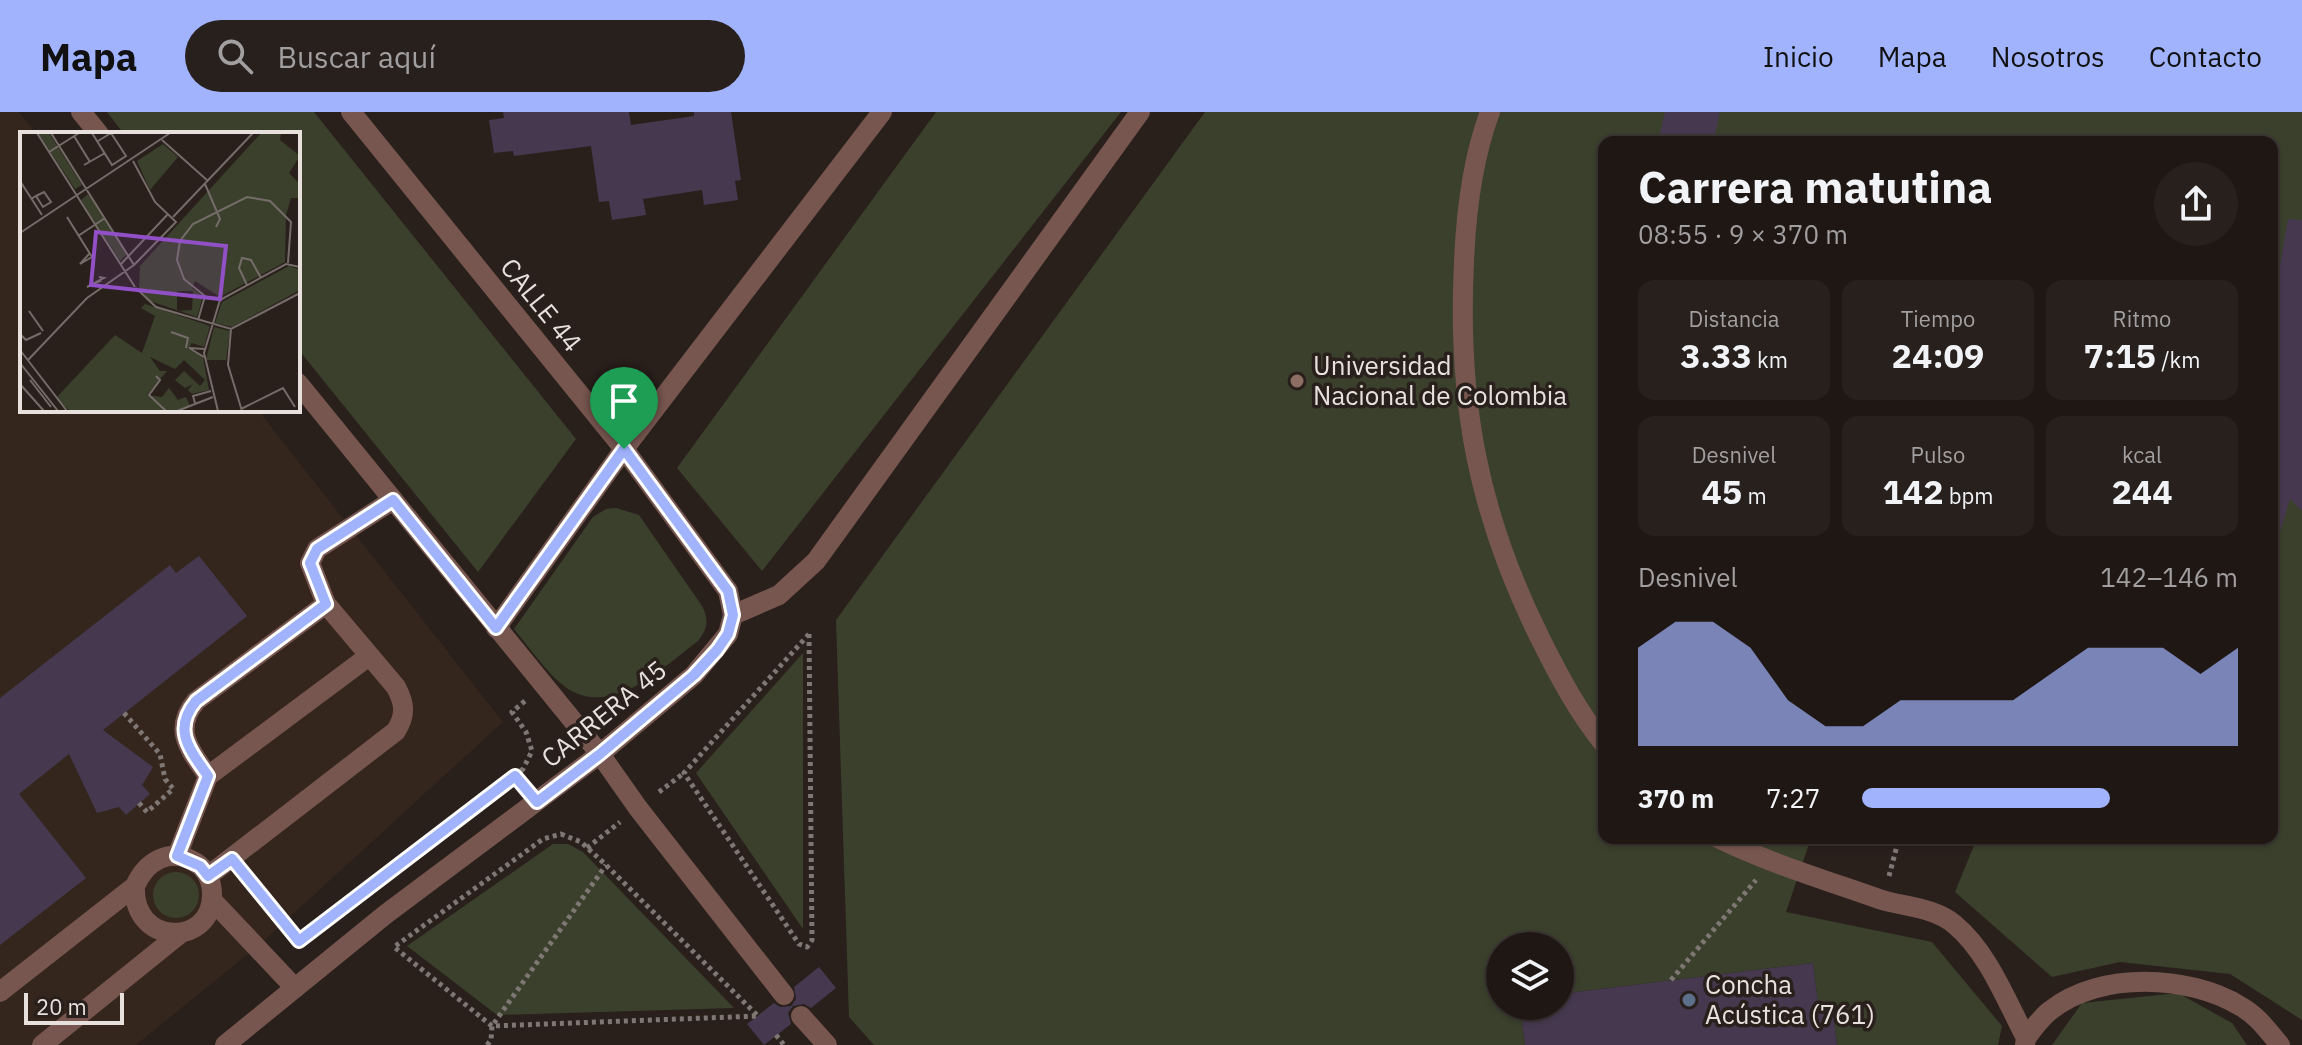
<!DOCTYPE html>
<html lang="es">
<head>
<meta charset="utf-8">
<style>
	body { margin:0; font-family:"IBM Plex Sans",sans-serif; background:#27201d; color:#f1f3f6; height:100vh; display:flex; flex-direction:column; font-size:30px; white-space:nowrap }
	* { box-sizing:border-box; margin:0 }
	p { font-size:26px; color:#a19fa0 }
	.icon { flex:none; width:44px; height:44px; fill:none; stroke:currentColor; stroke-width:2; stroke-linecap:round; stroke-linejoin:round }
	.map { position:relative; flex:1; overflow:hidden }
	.side { position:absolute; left:1598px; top:24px; width:680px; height:708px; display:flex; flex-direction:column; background:#1f1714; border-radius:16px; box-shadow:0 2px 6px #0004,0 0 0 2px #3c3634 }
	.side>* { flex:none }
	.fabs { position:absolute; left:1486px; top:820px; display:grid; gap:16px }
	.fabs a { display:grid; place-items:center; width:88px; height:88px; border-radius:50%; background:#1f1714; box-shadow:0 2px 6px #0004,0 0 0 2px #3c3634; font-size:40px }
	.scale { position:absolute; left:24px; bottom:20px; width:100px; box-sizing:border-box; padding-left:8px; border:4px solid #e7e0dd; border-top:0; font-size:22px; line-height:28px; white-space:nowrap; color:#e7e0dd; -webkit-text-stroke:6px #291f1b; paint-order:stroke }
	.pin { position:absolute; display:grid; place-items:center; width:68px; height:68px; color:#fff; margin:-82px -34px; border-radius:50% 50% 50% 0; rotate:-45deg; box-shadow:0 0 8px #0007 }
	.pin .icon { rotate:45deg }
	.round { display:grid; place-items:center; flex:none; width:84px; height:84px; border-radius:42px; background:#27201d }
	.overview { display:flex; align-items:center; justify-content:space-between; height:136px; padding:0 40px }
	h1 { font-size:44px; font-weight:700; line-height:60px }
	.stats { display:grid; grid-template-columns:repeat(3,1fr); gap:12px; height:136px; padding:8px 40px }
	.stats div { display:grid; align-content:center; border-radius:16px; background:#27201d; text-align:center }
	.stats b { font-size:34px; font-weight:700 }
	.stats small { font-size:22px; font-weight:400 }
	.stats p { font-size:22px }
	.chart { height:224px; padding:16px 40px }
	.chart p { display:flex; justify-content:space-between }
	.chart svg { width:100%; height:144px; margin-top:8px; fill:#a1b3fd; opacity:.7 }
	ul { padding:0 40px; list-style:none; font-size:26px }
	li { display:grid; grid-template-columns:128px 96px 1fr; align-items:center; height:60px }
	li i { height:20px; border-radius:10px; background:#a1b3fd }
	header { display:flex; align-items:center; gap:48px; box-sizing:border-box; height:112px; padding:0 40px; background:#a1b3fd; color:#111 }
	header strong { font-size:38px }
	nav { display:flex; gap:44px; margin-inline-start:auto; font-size:28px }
	.search { width:560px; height:72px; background:#27201d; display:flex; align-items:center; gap:20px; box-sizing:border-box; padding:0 28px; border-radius:44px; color:#a19fa0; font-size:30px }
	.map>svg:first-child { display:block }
	.built { fill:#34251d }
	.green { fill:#3b402d }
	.building { fill:#46394f }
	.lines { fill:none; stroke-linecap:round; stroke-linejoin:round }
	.path { stroke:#7f7773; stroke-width:5; stroke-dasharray:4 4; stroke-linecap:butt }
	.minor { stroke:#77564f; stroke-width:20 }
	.route-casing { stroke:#fff; stroke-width:16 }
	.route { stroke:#a1b3fd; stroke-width:10 }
	.education-dot { fill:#8d6e63; stroke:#291f1b; stroke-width:3 }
	.service-dot { fill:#5c6f8a; stroke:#291f1b; stroke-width:3 }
	.labels { text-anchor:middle; stroke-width:7; stroke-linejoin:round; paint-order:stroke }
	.street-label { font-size:26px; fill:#e7e0dd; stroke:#291f1b }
	.poi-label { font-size:26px; fill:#e7e0dd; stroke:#291f1b; text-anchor:start }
	.inset-road { fill:none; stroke:#756c69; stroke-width:2 }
	.view { fill:#9150c5; fill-opacity:0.15; stroke:#9150c5; stroke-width:4 }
	.inset-edge { fill:none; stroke:#e7e0dd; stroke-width:4 }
</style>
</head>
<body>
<header>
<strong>Mapa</strong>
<div class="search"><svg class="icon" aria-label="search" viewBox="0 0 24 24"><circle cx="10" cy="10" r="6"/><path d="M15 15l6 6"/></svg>Buscar aquí</div>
<nav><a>Inicio</a><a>Mapa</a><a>Nosotros</a><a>Contacto</a></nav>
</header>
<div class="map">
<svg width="2302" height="933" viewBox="0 0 2302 933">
	<rect width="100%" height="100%" fill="#291f1b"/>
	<!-- built -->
	<polygon class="built" points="0,0 19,0 37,22 22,22 22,298 258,298 503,610 257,835 136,933 0,933"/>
	<!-- green -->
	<g class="green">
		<polygon points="107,0 314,0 576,327 478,460 298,237 298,22 124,22"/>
		<polygon points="936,0 1121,0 762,459 677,356"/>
		<polygon points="1205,0 2302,0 2302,908 2230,862 2120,850 2052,865 1955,780 1977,726 2272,726 2272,30 1604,30 1604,726 1811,726 1786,800 1932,830 2002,914 1998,933 1837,933 1833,898 1819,899 1813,851 1560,882 1560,834 1500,834 1500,894 1520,894 1525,933 874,933 849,905 836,508"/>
		<path d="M616,396L639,403L700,491C709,505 709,516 698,529C661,557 605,613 558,569C542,554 528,534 514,517L593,405L606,397Z"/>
		<polygon points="803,541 803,817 696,661"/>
		<polygon points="553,732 568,732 583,740 734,896 497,903 407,834"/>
		<circle cx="176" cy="783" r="23"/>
		<polygon points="2178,881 2232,911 2247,933 2052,933 2082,891"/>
	</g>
	<!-- building -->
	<g class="building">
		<polygon points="503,0 629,0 631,13 694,4 694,0 731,0 741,68 735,69 738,88 704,93 702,78 643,87 646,103 612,108 609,89 599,90 591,34 514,44 513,39 494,41 489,8 504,6"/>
		<polygon points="1665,0 1720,0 1713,30 1658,30"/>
		<polygon points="2288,107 2302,108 2302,399 2290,387 2278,426 2272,425 2272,198"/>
		<polygon points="199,444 247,504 103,618 153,655 142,673 150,682 126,703 119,695 97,701 69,642 19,682 86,766 0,833 0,586 170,453 176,461"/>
		<polygon points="1813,851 1819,899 1833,898 1837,933 1525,933 1520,894 1560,894 1560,882"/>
		<polygon points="819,855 836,876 811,896 804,892 793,894 788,901 791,912 764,933 747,912 774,891 780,895 791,894 796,887 794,875"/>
	</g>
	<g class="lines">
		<!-- path -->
		<g class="path">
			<polygon points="809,522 812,828 807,835 799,832 684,661"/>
			<polyline points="124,601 160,642 165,667 175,679"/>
			<polyline points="515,664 523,657 532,639 526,620 512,600 526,588"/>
			<polyline points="659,680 684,661"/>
			<polyline points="139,691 147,700 173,677"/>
			<polygon points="561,722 581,730 606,753 758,904 492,914 394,835 543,727"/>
			<polyline points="587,736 620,710"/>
			<polyline points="1889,764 1899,726"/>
			<polyline points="248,766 299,829 515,664 521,671"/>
			<polyline points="1671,868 1756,768"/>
			<polyline points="776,923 784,933"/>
			<polyline points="487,933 491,928 492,914 606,753"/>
		</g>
		<!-- minor -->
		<g class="minor">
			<polyline points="81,0 99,22"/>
			<path d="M1490,0C1472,48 1466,99 1464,150C1457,290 1478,402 1541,528C1559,564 1578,600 1604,632"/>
			<polyline points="298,271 600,642 638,696 784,883"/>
			<polyline points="733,503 779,483 816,449 1140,0"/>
			<polyline points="496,516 624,337 882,0"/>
			<path d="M208,664C190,638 172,618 196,589L326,492"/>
			<path d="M1718,726C1769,751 1825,768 1879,787C1904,795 1933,795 1954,812C1988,840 2006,888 2026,926L2025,933"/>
			<polyline points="177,744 208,664 369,544"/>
			<path d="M208,764L396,619C406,603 405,592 396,575L326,492L310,451L317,437L393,388"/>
			<polyline points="212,788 295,876"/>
			<path d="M0,880L135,774C146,749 170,735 195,750C206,757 212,769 212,782C213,835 132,835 135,774"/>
			<polyline points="801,904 827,933"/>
			<path d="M2026,926C2034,916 2041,905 2051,898C2100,859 2189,863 2240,894C2257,903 2268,919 2280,933"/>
			<polyline points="42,933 181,821"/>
			<polyline points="225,933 386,802 600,642 694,563 728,522 733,503 728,479 624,337 351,0"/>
		</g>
	</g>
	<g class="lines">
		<defs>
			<path id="route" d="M624,337L728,479L733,503L728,522L717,538L694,563L600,642L537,690L515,664L299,829L232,747L208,764L200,754L177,744L208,664C190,638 172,618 196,589L326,492L310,451L317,437L393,388L496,516Z"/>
		</defs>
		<!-- route casing -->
		<use href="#route" class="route-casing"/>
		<!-- route -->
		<use href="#route" class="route"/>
	</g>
	<!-- markers -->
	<circle class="education-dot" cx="1297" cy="269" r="8"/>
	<circle class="service-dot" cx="1689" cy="888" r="8"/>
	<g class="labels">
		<!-- street labels -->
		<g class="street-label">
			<text transform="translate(541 193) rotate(51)" y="9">CALLE 44</text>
			<text transform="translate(604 602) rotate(-39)" y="9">CARRERA 45</text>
		</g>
		<!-- poi labels -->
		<g class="poi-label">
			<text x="1313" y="263">Universidad<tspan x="1313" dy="30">Nacional de Colombia</tspan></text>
			<text x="1705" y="882">Concha<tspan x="1705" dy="30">Acústica (761)</tspan></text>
		</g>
	</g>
	<!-- overview -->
	<g transform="translate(20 20)">
		<rect width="280" height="280" fill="#291f1b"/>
		<path d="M18,1H29L62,53L55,57ZM241,1H261L260,8L280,24L269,41L280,52V66H271L266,83L265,130L200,165L175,149L172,156L183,164L177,185L130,169L119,156L120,134ZM157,159H173L172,178L157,179ZM143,12L158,25L130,58L117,29ZM68,62L107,122L100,129L61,68ZM269,134L278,137L280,158L212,195L195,191L202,170ZM125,172L190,194L184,215L172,211L168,217L183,225L189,258L172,262L168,258L173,252L165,256L155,248L164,239L180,254L185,248L164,228L155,237L130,225L140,239H147L127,263L142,265L149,256L158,268L166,265L170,274L153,279H50L36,266L95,203L122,221L135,184L121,176ZM194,195L210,199L206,228H186Z" fill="#3b402d" fill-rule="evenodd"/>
		<path class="inset-road" d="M17,1L115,155M72,1L92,33L106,24L91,1L78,9M54,4L70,30M142,8L188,49M29,20L59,1M113,29L135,70L156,90L114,133M64,33L85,21M0,49L22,83M185,52L200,87L196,95M11,67L16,64L24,60L31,70L23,75L16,64M47,85L72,125L60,132L69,122M153,85L233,1M0,101L150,1M58,104L85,86M101,132L148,82M79,145L84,146L67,155L82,148M227,153L219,136L222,126L231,128L241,146M116,156L136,175L211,197L280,161M9,179L23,199M178,188L185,164L164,147L157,128L160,109L173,92L227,65L250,69L271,90L268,131M211,197L208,233L222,279M151,200L168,206L166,216M0,202L6,208L21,201M0,218L47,279M184,225L169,216L185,217M8,228L67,166L114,133L31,1M0,231L38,279M136,244L140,248L129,263L146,279M10,248L31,275M0,252L24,279M175,271L173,264L191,259M221,277L263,256L275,275M157,279L193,265M198,279L184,221L200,168L266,132L280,135"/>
		<path class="view" d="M76,100L206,114L200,167L71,153Z"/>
		<rect width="280" height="280" class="inset-edge"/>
	</g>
</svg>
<div class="fabs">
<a><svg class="icon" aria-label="layers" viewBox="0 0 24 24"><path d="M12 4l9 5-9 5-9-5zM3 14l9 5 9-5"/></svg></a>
</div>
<div class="scale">20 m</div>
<div class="pin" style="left:624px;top:337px;background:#1e9e55"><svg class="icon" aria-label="arrive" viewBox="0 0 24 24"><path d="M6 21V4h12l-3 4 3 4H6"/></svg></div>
<section class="side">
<div class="overview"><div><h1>Carrera matutina</h1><p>08:55 · 9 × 370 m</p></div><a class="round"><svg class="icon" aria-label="share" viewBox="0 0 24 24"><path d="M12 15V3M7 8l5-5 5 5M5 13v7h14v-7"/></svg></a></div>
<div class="stats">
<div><p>Distancia</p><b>3.33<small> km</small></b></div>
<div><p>Tiempo</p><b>24:09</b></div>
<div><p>Ritmo</p><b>7:15<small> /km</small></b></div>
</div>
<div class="stats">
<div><p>Desnivel</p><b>45<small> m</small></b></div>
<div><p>Pulso</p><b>142<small> bpm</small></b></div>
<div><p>kcal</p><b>244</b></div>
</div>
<div class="chart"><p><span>Desnivel</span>142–146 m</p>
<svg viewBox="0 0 160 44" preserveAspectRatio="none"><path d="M0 44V14L10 6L20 6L30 14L40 30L50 38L60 38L70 30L80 30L90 30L100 30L110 22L120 14L130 14L140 14L150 22L160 14V44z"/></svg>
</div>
<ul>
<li><b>370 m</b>7:27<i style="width:66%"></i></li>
</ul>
</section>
</div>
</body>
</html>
